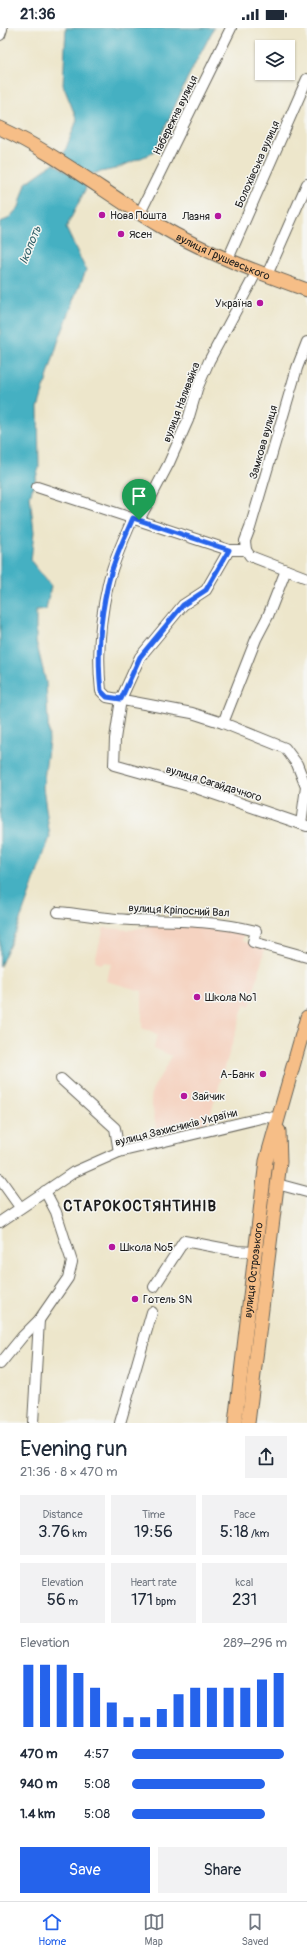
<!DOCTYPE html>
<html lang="en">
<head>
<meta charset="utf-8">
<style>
	body { margin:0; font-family:Pangolin,sans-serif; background:#f2f2f3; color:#1f2937; height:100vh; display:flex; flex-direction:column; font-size:15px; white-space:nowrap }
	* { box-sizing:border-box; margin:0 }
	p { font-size:13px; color:#747a83 }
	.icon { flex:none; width:22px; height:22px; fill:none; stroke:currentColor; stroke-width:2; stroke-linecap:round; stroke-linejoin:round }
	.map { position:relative; height:1395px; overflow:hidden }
	.panel { display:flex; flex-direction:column; background:#fff; flex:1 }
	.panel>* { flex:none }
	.buttons { position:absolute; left:255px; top:12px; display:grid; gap:8px }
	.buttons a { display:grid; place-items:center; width:40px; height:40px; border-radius:0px; background:#fff; box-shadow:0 1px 3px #0004; font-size:20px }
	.pin { position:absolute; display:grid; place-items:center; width:34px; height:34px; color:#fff; margin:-41px -17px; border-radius:50% 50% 50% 0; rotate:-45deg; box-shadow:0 0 4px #0007 }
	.pin .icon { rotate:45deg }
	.round { display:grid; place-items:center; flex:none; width:42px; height:42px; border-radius:0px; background:#f2f2f3 }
	.summary { display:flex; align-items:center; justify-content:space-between; height:68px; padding:0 20px }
	h1 { font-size:22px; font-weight:600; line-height:30px }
	.metrics { display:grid; grid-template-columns:repeat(3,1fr); gap:6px; height:68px; padding:4px 20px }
	.metrics div { display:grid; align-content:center; border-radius:0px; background:#f2f2f3; text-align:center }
	.metrics b { font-size:17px; font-weight:600 }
	.metrics small { font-size:11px; font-weight:400 }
	.metrics p { font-size:11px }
	.chart { height:112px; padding:8px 20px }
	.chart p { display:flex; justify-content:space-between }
	.chart svg { width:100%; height:72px; margin-top:4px; stroke:#2563eb; stroke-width:6 }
	.cta { display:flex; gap:8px; margin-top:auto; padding:8px 20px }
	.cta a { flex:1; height:46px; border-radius:0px; background:#2563eb; color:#fff; font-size:16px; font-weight:600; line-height:46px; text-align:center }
	.cta a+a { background:#f2f2f3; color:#1f2937 }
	ul { padding:0 20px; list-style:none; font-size:13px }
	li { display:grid; grid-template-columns:64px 48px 1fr; align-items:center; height:30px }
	li i { height:10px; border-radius:5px; background:#2563eb }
	.status { display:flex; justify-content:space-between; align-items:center; height:28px; padding:0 20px; background:#fff; direction:ltr }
	.status svg { height:11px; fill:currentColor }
	.dock { display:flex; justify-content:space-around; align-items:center; height:56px; border-top:1px solid #e0e1e3; background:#fff; font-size:11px; color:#747a83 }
	.dock a { display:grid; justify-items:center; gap:2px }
	.dock .selected { color:#2563eb }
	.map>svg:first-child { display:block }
	.built { fill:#f5d3c1 }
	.water { fill:#44b0c2; stroke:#30666f }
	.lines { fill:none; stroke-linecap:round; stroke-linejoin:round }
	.minor-casing { stroke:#656359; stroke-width:12 }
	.major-casing { stroke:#656359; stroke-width:15 }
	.minor { stroke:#fff; stroke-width:10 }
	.major { stroke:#f6be87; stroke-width:13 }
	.route-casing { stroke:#fff; stroke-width:8 }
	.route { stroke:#2563eb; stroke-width:5 }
	.poi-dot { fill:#b5179e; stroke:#f6f6f2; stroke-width:1.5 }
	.labels { text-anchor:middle; stroke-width:3; stroke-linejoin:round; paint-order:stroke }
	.street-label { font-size:11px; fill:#1c1c1c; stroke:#f6f6f2 }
	.poi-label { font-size:11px; fill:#1c1c1c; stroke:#f6f6f2; text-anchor:start }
	.water-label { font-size:12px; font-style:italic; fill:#2e5f67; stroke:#f6f6f2 }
	.district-label { font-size:15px; font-weight:bold; letter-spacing:1px; fill:#1c1c1c; stroke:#f6f6f2 }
</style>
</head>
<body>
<div class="status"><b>21:36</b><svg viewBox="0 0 49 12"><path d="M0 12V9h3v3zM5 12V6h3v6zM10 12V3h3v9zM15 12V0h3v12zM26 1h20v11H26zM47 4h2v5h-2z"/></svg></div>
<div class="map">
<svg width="307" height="1395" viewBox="0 0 307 1395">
	<rect width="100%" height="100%" fill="#f6f6f2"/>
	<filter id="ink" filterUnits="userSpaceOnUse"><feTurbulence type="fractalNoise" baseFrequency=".025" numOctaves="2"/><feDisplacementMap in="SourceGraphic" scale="8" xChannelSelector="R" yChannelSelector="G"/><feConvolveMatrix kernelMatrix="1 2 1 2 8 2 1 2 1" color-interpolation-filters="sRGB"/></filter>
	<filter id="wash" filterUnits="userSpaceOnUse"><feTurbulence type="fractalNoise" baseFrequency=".012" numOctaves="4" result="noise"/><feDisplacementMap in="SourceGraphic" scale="16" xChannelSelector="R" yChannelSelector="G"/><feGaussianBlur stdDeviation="0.9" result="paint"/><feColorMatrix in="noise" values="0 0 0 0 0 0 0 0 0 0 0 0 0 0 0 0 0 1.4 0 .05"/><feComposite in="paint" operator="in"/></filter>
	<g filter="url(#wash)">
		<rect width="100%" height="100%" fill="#ede6cb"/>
		<!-- built -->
		<polygon class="built" points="162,895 211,898 244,904 242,913 265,920 250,979 244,977 208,1094 158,1108 151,1073 152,1062 172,1028 154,1020 157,1007 142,1000 142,963 106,953 111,936 105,934 99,936 95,932 104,900 131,902"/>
		<!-- water -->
		<g class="water">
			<polygon points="66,0 214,0 187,51 155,122 150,126 115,141 91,146 63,128 77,92 63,57"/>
			<polygon points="54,135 84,156 86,160 66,200 86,242 58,314 38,380 39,440 30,468 34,504 31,533 51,558 46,582 36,583 36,613 46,654 49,713 43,759 50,809 16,903 0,938 0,194 8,191 19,179 26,155"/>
		</g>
	</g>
	<g filter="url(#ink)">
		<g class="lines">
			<defs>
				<g id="minor">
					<polyline points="0,7 2,1"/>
					<polyline points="140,185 231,0"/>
					<polyline points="228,231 307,51"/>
					<polyline points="267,247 307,156"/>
					<polyline points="37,459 229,522 246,522 250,528 307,550"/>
					<path d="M133,490C124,511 113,533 108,556C100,591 97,628 101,663L107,669L192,685L223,695L285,720L297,736L306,759L301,796"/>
					<polyline points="139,492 169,435 188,392 197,361 209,333 257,243"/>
					<polyline points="229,522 206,562 183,577 140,629 121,671 115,711 114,737 196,760 307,798"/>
					<polyline points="246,522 245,513 250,500 297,340 307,314"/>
					<polyline points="223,695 256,611 268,588 286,542"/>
					<path d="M58,884C82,886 107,891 131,892C173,893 215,892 256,903L253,914L307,929"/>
					<polyline points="61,1051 115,1100 119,1124"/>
					<polyline points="0,1151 20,1179"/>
					<polyline points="277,1156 307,1164"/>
					<polyline points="0,1194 74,1144 119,1124 265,1089 279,1090"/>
					<polyline points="154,1259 184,1213 237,1223 254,1224"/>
					<polyline points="0,1336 22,1309 39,1292 68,1250 72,1234 56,1184 45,1163"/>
					<polyline points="33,1395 39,1292"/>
					<polyline points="120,1395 152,1284"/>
				</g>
				<g id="major">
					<path id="s1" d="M0,100C57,126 106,166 160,198C206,225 257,244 307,262"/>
					<path id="s2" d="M235,1395L266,1133L307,989"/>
					<polyline points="248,1395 280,1134 279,1103"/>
				</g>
			</defs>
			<!-- minor casing -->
			<use href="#minor" class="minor-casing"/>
			<!-- major casing -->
			<use href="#major" class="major-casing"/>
			<!-- minor -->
			<use href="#minor" class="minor"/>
			<!-- major -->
			<use href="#major" class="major"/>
		</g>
	</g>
	<g class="lines" filter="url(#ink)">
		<defs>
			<path id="route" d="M133,490L229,522L206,562L183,577L140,629L121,671L107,669L101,663C97,628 100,591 108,556C113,533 124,511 133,490Z"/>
		</defs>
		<!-- route casing -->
		<use href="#route" class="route-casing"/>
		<!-- route -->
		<use href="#route" class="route"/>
	</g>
	<!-- markers -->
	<g class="poi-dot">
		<circle cx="102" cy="187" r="4"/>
		<circle cx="218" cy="188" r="4"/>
		<circle cx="121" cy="206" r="4"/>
		<circle cx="260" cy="275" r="4"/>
		<circle cx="197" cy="969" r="4"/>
		<circle cx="263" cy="1046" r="4"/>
		<circle cx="184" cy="1068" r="4"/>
		<circle cx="112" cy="1219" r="4"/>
		<circle cx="135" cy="1271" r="4"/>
	</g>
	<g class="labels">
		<!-- street labels -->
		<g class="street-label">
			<text transform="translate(175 87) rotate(-64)" y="4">Набережна вулиця</text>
			<text transform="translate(257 136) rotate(-66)" y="4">Болохівська вулиця</text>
			<text dy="4" stroke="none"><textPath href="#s1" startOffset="258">вулиця Грушевського</textPath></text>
			<text transform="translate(181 374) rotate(-69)" y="4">вулиця Наливайка</text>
			<text transform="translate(263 414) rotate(-74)" y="4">Замкова вулиця</text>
			<text transform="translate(214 755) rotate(17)" y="4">вулиця Сагайдачного</text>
			<text transform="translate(179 882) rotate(3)" y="4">вулиця Кріпосний Вал</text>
			<text transform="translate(176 1099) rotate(-14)" y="4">вулиця Захисників України</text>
			<text dy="4" stroke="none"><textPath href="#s2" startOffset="154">вулиця Острозького</textPath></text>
		</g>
		<!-- poi labels -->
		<g class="poi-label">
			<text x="110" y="191">Нова Пошта</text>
			<text x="210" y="192" text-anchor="end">Лазня</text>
			<text x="129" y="210">Ясен</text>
			<text x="252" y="279" text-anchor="end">Україна</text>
			<text x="205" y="973">Школа №1</text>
			<text x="255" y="1050" text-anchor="end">А-Банк</text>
			<text x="192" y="1072">Зайчик</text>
			<text x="120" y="1223">Школа №5</text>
			<text x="143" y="1275">Готель SN</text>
		</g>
		<!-- water labels -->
		<g class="water-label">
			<text transform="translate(30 217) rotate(-68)" y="4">Ікопоть</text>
		</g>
		<!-- district labels -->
		<g class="district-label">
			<text x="140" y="1183">СТАРОКОСТЯНТИНІВ</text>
		</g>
	</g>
</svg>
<div class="buttons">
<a><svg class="icon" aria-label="layers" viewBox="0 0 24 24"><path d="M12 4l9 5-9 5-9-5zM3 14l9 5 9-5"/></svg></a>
</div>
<div class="pin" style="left:139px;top:492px;background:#1e9e55"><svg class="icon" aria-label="arrive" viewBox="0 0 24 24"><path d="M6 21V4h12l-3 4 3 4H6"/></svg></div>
</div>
<section class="panel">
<div class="summary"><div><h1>Evening run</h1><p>21:36 · 8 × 470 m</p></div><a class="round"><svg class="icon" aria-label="share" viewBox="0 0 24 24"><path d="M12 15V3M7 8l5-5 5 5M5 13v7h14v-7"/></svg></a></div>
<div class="metrics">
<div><p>Distance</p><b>3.76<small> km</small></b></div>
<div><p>Time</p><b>19:56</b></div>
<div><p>Pace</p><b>5:18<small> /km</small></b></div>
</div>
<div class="metrics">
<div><p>Elevation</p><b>56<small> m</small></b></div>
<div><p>Heart rate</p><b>171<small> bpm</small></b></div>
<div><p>kcal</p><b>231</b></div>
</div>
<div class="chart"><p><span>Elevation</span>289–296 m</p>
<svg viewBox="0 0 160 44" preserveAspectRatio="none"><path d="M5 44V6M15 44V6M25 44V6M35 44V11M45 44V20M55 44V29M65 44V38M75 44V38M85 44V33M95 44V24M105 44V20M115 44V20M125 44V20M135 44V20M145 44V15M155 44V11"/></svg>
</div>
<ul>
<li><b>470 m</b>4:57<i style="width:98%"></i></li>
<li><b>940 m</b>5:08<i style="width:86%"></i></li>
<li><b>1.4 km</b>5:08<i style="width:86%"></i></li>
</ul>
<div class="cta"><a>Save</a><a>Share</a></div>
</section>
<nav class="dock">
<a class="selected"><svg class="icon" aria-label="home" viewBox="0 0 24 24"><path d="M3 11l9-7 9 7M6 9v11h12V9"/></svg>Home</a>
<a><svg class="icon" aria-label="map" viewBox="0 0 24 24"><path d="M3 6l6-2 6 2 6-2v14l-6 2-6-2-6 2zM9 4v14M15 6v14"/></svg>Map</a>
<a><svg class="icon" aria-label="saved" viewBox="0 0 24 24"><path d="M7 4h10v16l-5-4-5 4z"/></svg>Saved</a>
</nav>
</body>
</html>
